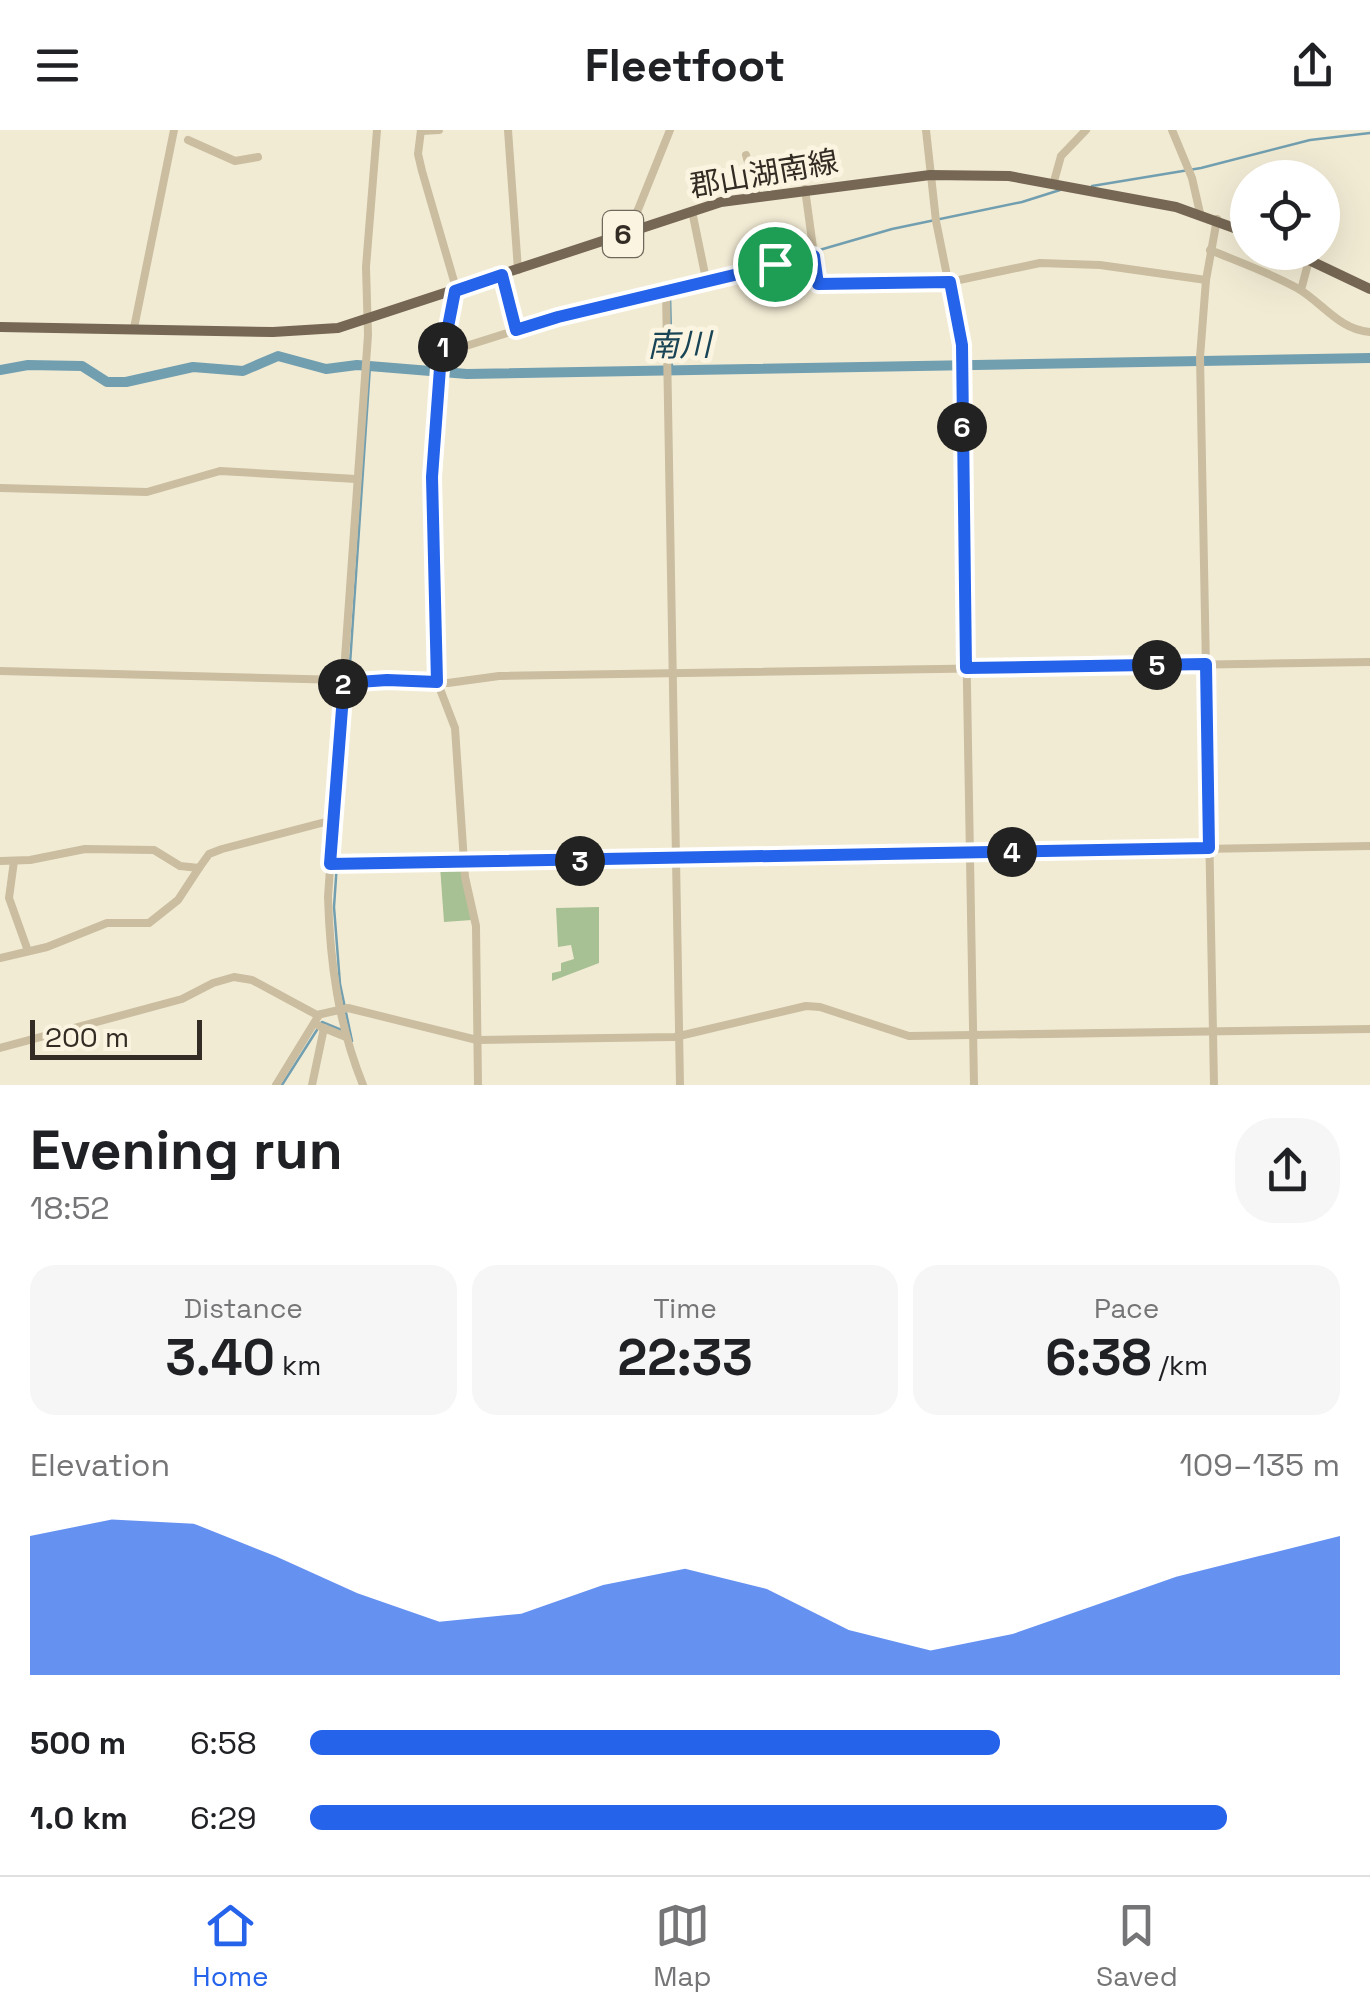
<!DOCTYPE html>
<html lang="en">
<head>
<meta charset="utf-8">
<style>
	body { margin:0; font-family:"Space Grotesk","Noto Sans JP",sans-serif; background:#f6f6f6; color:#202124; height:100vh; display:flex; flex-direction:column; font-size:38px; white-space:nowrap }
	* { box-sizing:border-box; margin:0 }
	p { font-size:32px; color:#757577 }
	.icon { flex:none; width:55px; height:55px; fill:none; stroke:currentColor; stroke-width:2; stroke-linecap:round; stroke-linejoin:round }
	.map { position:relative; height:955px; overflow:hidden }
	.panel { display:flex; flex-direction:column; background:#fff; flex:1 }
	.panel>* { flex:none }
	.fabs { position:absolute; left:1230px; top:30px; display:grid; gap:20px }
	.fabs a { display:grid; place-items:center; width:110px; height:110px; border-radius:50%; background:#fff; box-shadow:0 10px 40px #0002; font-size:50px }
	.scale { position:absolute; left:30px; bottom:25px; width:172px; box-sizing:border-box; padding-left:10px; border:5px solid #332c24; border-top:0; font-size:28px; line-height:35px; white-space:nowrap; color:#332c24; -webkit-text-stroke:8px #faf4e0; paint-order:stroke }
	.pin { position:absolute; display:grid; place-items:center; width:85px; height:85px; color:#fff; margin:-42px; border:5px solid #fff; border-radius:50%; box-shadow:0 2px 10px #0007 }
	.km { position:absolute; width:50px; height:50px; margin:-25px; border-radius:50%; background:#222; color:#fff; font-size:28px; line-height:50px; text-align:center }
	.round { display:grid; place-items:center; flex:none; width:105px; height:105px; border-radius:40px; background:#f6f6f6 }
	.headline { display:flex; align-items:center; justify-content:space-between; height:170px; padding:0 30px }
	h1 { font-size:55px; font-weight:600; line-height:75px }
	.figures { display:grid; grid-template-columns:repeat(3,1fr); gap:15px; height:170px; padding:10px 30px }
	.figures div { display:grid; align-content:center; border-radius:25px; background:#f6f6f6; text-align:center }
	.figures b { font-size:50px; font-weight:600 }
	.figures small { font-size:28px; font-weight:400 }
	.figures p { font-size:28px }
	.chart { height:280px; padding:20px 30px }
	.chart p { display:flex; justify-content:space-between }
	.chart svg { width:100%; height:180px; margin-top:10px; fill:#2563eb; opacity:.7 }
	ul { padding:0 30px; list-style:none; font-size:32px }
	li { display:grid; grid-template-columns:160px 120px 1fr; align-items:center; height:75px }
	li i { height:25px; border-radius:12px; background:#2563eb }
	header { display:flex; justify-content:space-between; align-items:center; height:130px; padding:0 30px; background:#fff; font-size:45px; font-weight:600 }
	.tab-bar { display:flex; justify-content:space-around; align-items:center; height:140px; border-top:2px solid #e0e0e0; background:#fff; font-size:28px; color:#757577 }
	.tab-bar a { display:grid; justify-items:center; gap:5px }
	.tab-bar .active { color:#2563eb }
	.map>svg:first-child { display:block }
	.green { fill:#a7c194 }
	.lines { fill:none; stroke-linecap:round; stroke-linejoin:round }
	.stream { stroke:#729fb0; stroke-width:2.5 }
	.river { stroke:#729fb0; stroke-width:10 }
	.minor { stroke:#cabda0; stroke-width:8 }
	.major { stroke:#766754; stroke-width:10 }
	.route-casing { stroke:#fff; stroke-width:20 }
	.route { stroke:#2563eb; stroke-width:12 }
	.labels { text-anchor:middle; stroke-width:10; stroke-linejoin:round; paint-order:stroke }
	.shield { fill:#faf4e0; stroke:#6f685c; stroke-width:2.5 }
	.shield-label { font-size:28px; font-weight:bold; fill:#332c24 }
	.street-label { font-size:30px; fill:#332c24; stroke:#faf4e0 }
	.water-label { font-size:32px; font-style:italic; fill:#184456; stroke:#faf4e0 }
</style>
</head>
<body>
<header><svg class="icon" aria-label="menu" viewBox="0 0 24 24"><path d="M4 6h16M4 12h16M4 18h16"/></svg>Fleetfoot<svg class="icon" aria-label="share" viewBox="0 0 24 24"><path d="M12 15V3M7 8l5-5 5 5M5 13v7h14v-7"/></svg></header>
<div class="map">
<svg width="1370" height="955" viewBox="0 0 1370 955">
	<rect width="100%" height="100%" fill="#f2ebd4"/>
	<!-- green -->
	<g class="green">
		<polygon points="461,735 472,790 444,792 440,736"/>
		<polygon points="599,777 599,833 552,851 552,843 561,841 561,833 574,829 571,815 558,817 556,778"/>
	</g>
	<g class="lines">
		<!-- stream -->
		<g class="stream">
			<polyline points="1092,56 1201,38 1310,10 1370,3"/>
			<polyline points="816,121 892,99 1022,72 1060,60"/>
			<polyline points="758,136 809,123"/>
			<polyline points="670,165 672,240"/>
			<polyline points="349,549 370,236"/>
			<polyline points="349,557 334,777 340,854 352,911"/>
			<polyline points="282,955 322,892 344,901"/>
		</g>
		<!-- river -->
		<polyline class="river" points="0,240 28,235 82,236 107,252 126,252 193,237 243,241 278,226 326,239 357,235 467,244 1370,228"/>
		<!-- minor -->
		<g class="minor">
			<polyline points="421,0 418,24 422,41 456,158 439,239 432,347 435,546 455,598 465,747 476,796 478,955"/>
			<polyline points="508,0 518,140"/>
			<polyline points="926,0 936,91 961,215 974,955"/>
			<polyline points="1172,0 1192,48 1200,83"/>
			<polyline points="421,1 439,0"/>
			<polyline points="188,10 235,31 258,27"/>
			<polyline points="746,25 757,65"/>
			<polyline points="1053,55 1061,26 1086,0"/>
			<polyline points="805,59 818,154 945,153 1040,133 1100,135 1206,150 1217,89"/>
			<polyline points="692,81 707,154"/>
			<polyline points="629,102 670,0"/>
			<path d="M1210,120C1239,132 1270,143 1297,158C1322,172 1339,200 1370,202"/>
			<polyline points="502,145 517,199"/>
			<polyline points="1206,150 1200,227 1214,955"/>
			<polyline points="1301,160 1309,130"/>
			<polyline points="666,161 680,955"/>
			<polyline points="134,198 174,0"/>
			<polyline points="443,219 466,216 558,187 814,126"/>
			<polyline points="0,358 147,362 220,341 356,349"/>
			<polyline points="0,541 343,550"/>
			<polyline points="343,553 387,550 448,553 499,546 1370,532"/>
			<polyline points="0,731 30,730 85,719 154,720 180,736 199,738 209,724 222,719 333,690"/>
			<polyline points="14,731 9,768 28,821"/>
			<polyline points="330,734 1370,716"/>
			<polyline points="0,828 47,817 107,793 149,793 178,770 199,738"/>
			<polyline points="319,896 346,907"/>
			<polyline points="0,918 182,869 213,853 234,847 252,850 317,885 348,878 477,910 675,907 806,876 820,877 909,906 1370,899"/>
			<polyline points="276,955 319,885"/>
			<polyline points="312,955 324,898"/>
			<path d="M363,955C338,893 330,833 328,767L368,205L366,137L377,0"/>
		</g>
		<!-- major -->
		<g class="major">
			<polyline points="1292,122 1370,159"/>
			<polyline points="0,197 273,202 338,198 721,72 930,45 1009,46 1176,77 1248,103"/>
		</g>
	</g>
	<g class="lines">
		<defs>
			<polygon id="route" points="814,126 818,154 950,152 962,215 966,538 1206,534 1209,718 330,734 344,553 387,550 437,552 432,347 440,238 455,161 502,145 516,200 558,187"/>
		</defs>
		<!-- route casing -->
		<use href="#route" class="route-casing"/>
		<!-- route -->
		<use href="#route" class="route"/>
	</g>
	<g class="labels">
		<!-- shield labels -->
		<rect class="shield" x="603" y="81" width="40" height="46" rx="8"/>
		<g class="shield-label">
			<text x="623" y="114">6</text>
		</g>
		<!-- street labels -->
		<g class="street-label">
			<text transform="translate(764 44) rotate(-10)" y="10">郡山湖南線</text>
		</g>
		<!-- water labels -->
		<g class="water-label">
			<text transform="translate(679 215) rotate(-1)" y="11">南川</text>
		</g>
	</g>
</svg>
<div class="fabs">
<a><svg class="icon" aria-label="locate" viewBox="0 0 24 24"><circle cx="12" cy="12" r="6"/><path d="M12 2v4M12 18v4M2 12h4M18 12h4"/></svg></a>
</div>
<div class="scale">200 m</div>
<div class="pin" style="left:775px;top:134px;background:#1e9e55"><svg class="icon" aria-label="arrive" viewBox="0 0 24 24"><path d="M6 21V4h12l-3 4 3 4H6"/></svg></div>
<b class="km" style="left:443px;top:217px">1</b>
<b class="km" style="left:343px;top:554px">2</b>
<b class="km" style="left:580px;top:731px">3</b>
<b class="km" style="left:1012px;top:722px">4</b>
<b class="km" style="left:1157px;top:535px">5</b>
<b class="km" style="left:962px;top:297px">6</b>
</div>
<section class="panel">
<div class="headline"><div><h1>Evening run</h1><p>18:52</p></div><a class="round"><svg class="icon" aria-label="share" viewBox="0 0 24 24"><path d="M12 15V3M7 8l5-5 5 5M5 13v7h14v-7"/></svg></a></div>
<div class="figures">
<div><p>Distance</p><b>3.40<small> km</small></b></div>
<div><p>Time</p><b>22:33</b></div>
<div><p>Pace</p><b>6:38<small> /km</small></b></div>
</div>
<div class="chart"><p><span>Elevation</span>109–135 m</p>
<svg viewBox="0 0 160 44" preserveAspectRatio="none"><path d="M0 44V10L10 6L20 7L30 15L40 24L50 31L60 29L70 22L80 18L90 23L100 33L110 38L120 34L130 27L140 20L150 15L160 10V44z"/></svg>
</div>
<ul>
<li><b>500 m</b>6:58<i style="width:67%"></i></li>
<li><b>1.0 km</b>6:29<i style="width:89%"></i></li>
</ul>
</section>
<nav class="tab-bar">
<a class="active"><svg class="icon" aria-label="home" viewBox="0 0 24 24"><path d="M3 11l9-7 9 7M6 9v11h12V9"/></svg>Home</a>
<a><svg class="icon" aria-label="map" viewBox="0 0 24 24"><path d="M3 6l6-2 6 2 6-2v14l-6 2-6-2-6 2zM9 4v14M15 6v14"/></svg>Map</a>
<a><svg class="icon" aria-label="saved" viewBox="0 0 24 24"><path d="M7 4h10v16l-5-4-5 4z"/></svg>Saved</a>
</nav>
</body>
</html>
